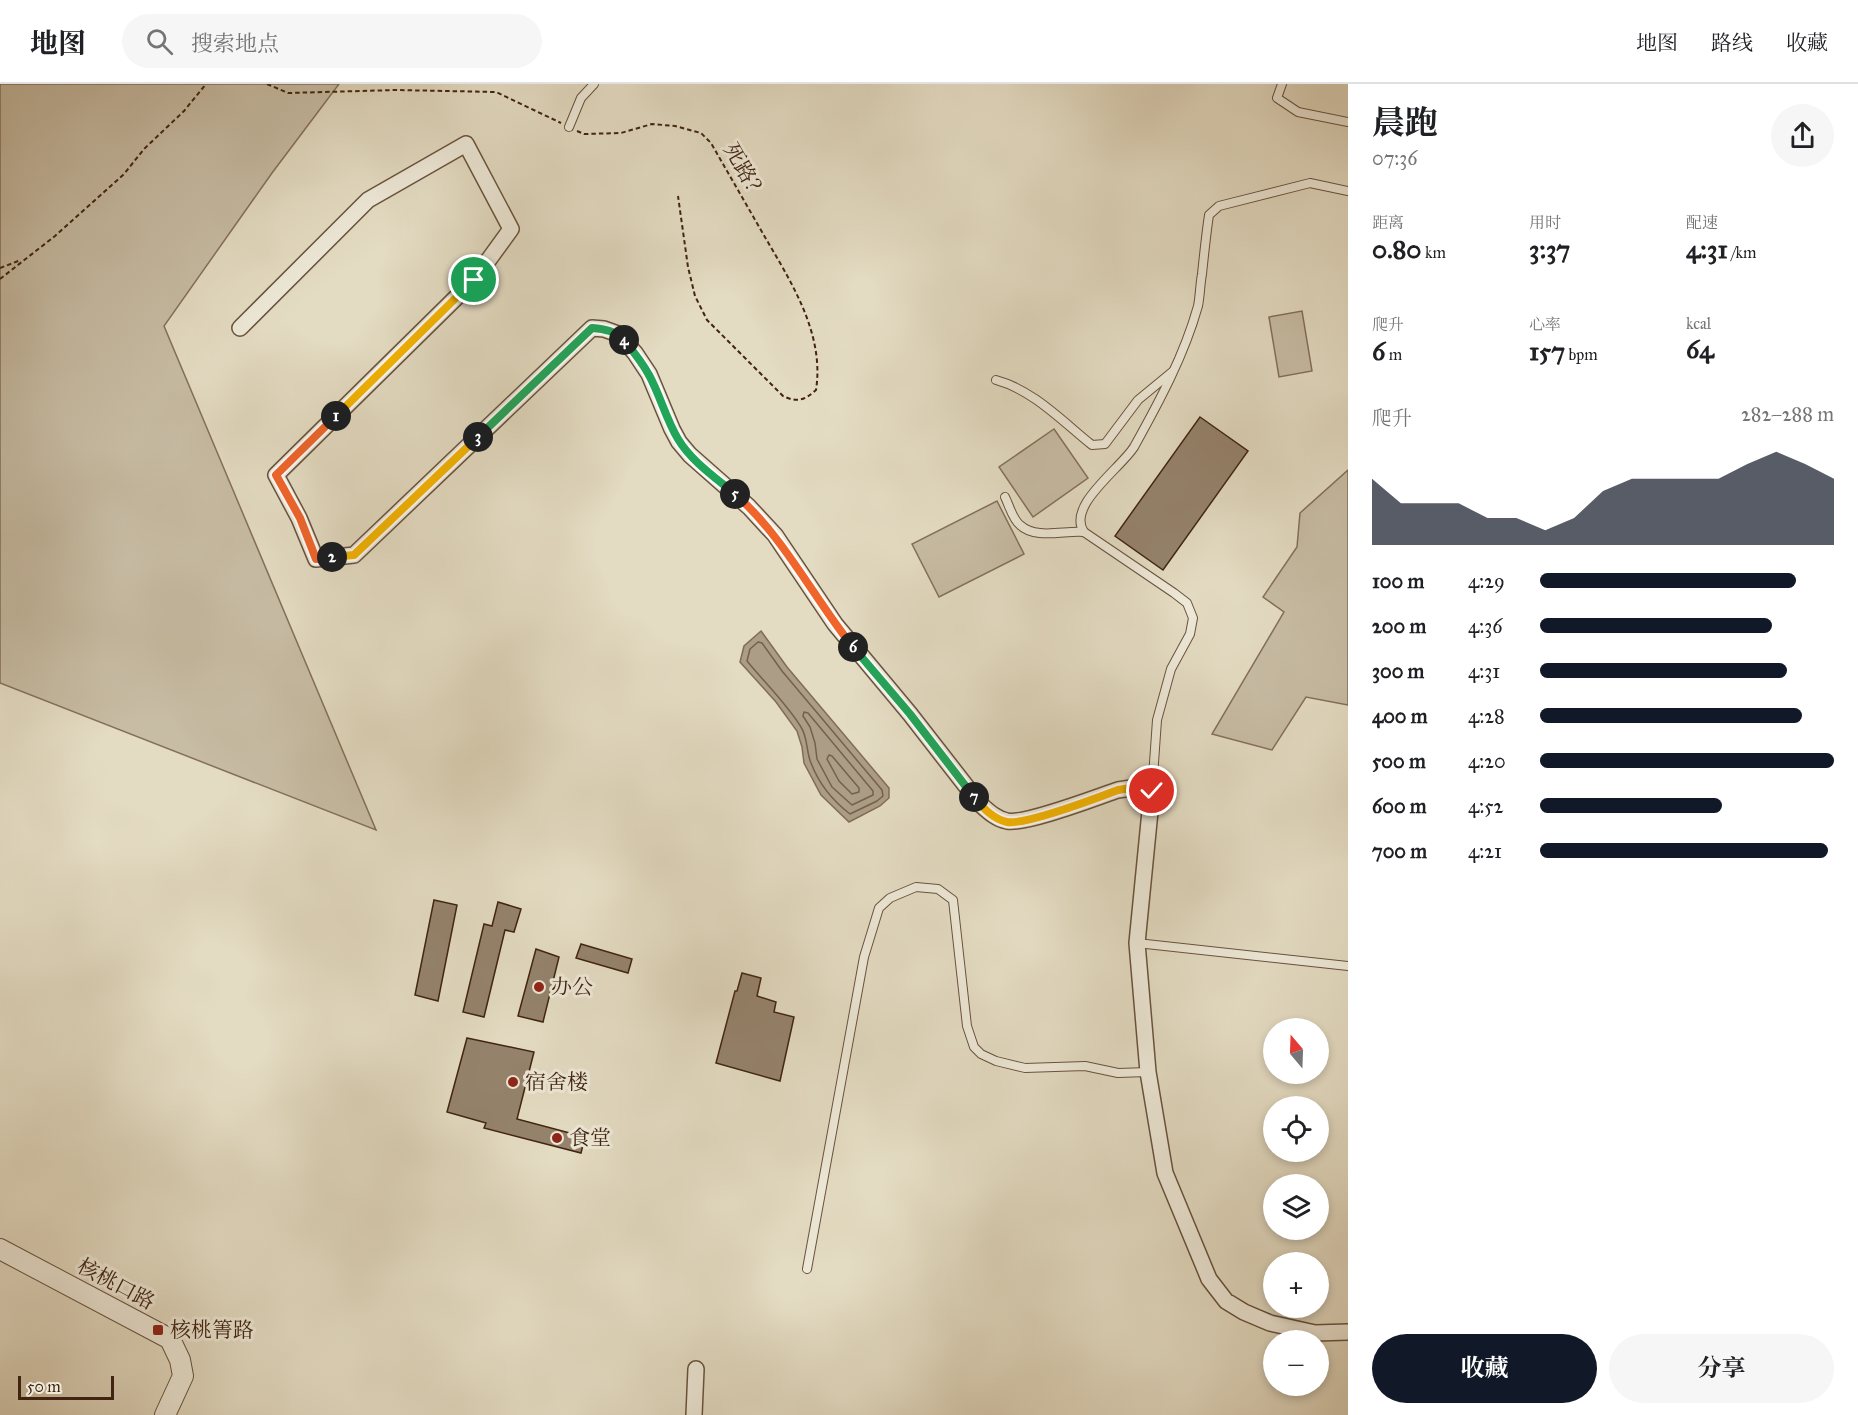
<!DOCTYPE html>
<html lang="zh">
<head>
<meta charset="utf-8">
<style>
	body { margin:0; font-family:"IM FELL Great Primer","Noto Serif SC",serif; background:#f6f6f6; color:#202124; height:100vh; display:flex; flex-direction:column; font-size:22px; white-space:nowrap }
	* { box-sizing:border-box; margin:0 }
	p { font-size:20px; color:#757577 }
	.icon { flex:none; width:33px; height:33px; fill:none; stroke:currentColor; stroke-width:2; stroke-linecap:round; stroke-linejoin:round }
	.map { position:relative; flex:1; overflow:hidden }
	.drawer { display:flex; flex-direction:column; background:#fff; width:510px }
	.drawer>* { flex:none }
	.needle { width:39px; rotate:341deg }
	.controls { position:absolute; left:1263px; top:934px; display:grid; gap:12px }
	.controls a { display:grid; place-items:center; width:66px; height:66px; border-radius:50%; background:#fff; box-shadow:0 3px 9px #0003; font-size:30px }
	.scale { position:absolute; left:18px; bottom:15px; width:96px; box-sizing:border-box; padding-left:6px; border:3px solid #402411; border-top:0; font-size:16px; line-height:21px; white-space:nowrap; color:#402411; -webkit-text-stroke:4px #ede8d7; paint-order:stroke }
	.pin { position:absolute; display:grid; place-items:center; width:51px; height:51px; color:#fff; margin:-26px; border:3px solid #fff; border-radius:50%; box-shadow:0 2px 6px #0007 }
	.km { position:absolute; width:30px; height:30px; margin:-15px; border-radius:50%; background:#222; color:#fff; font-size:16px; line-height:30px; text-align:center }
	.round { display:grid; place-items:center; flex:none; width:63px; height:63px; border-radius:32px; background:#f6f6f6 }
	.summary { display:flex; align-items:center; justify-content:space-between; height:102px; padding:0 24px }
	h1 { font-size:33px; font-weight:700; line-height:45px }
	.figures { display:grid; grid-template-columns:repeat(3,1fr); gap:9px; height:102px; padding:6px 24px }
	.figures div { display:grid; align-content:center }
	.figures b { font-size:26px; font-weight:700 }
	.figures small { font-size:16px; font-weight:400 }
	.figures p { font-size:16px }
	.chart { height:168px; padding:12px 24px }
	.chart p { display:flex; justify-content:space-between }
	.chart svg { width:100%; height:108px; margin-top:6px; fill:#111827; opacity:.7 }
	.button { display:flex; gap:12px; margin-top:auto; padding:12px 24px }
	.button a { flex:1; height:69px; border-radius:36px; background:#111827; color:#fff; font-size:24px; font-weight:700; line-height:69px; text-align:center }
	.button a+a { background:#f6f6f6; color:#202124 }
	ul { padding:0 24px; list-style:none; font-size:20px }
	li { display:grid; grid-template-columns:96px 72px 1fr; align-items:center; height:45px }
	li i { height:15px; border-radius:8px; background:#111827 }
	header { display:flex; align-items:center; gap:36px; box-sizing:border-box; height:84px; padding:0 30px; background:#fff; border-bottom:2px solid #e0e0e0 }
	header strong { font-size:28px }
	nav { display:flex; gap:33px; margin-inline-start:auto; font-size:21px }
	.search { width:420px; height:54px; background:#f6f6f6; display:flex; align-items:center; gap:15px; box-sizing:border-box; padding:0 21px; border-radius:33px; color:#757577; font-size:22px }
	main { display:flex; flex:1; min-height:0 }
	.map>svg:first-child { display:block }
	.green { fill:#c7bca4; stroke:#84705a; stroke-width:1.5 }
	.water { fill:#ac9d86; stroke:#816d57; stroke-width:1.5 }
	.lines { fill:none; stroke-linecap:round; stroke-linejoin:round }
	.shore { stroke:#76604c; stroke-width:1.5 }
	.building { fill:#95836d; stroke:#402411; stroke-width:1.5 }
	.service-casing { stroke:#69523d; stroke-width:10 }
	.minor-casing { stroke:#69523d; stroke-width:18 }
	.tertiary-casing { stroke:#69523d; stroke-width:22 }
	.path { stroke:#402411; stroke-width:2; stroke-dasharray:4.5 3; stroke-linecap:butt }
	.service { stroke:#ede8d7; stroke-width:8 }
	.minor { stroke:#ede8d7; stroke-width:15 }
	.tertiary { stroke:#ede8d7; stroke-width:20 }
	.split-1-casing { stroke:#fff; stroke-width:12 }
	.split-2-casing { stroke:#fff; stroke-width:12 }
	.split-3-casing { stroke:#fff; stroke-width:12 }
	.split-4-casing { stroke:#fff; stroke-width:12 }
	.split-5-casing { stroke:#fff; stroke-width:12 }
	.split-6-casing { stroke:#fff; stroke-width:12 }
	.split-7-casing { stroke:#fff; stroke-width:12 }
	.split-8-casing { stroke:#fff; stroke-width:12 }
	.split-1 { stroke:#f5b400; stroke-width:8 }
	.split-2 { stroke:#f0652b; stroke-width:8 }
	.split-3 { stroke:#f5b400; stroke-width:8 }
	.split-4 { stroke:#22a559; stroke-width:8 }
	.split-5 { stroke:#22a559; stroke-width:8 }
	.split-6 { stroke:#f0652b; stroke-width:8 }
	.split-7 { stroke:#22a559; stroke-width:8 }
	.split-8 { stroke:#f5b400; stroke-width:8 }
	.poi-dot { fill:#8f2418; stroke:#ede8d7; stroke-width:2 }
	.labels { text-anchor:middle; stroke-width:6; stroke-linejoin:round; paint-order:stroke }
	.street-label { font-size:21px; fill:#402411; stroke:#ede8d7 }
	.poi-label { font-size:21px; fill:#402411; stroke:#ede8d7; text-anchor:start }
</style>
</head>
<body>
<header>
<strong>地图</strong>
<div class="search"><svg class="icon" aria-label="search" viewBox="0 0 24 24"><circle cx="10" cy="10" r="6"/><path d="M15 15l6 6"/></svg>搜索地点</div>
<nav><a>地图</a><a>路线</a><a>收藏</a></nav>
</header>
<main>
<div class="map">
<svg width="1348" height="1331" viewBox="0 0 1348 1331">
	<rect width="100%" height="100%" fill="#e3dbc2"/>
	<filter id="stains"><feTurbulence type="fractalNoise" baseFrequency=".00333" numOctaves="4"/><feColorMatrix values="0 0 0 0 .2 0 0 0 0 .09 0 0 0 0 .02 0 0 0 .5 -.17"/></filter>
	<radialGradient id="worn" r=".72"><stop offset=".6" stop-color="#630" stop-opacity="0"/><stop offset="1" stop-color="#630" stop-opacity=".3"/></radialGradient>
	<!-- green -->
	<g class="green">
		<polygon points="0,0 339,0 272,89 164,242 376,746 0,599"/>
		<polygon points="1302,227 1312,287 1279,293 1269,233"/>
		<polygon points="1054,345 1088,394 1033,433 999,383"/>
		<polygon points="1348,386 1348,621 1306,613 1272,666 1212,650 1284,528 1263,513 1297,463 1300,429"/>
		<polygon points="997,417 1024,470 939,513 912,460"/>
	</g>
	<!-- water -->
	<polygon class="water" points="761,547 787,583 889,704 889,714 880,722 849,738 821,711 804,679 802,663 797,647 776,618 740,578 744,562"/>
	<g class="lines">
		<!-- shore -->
		<g class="shore">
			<path d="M758,558L762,559L782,587L882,706L883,712L877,717L850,730C833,717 819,700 811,679C806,667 808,654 801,643C786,619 765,599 747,577L750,565Z"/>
			<polygon points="804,628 808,629 873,707 873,711 852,721 832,703 817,675 815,659 810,643 803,632"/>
			<polygon points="829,671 832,672 859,704 859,708 852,710 839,697 827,675"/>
		</g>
	</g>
	<!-- building -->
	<g class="building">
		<polygon points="1200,333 1248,367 1163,486 1115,452"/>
		<polygon points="434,816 457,821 438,917 415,911"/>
		<polygon points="498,818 521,825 514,848 505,846 484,933 463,928 484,840 492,842"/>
		<polygon points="581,860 632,875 628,889 576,874"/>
		<polygon points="536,865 559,873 543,938 518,932"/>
		<polygon points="742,889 761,894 757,912 776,918 774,928 794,933 780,997 716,979 735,907 737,907"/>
		<polygon points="467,954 534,968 517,1035 585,1053 581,1069 484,1044 486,1039 447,1028"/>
	</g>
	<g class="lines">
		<defs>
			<g id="service">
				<polyline points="1282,0 1277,14 1298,28 1348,38"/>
				<polyline points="569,43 581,14 594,0"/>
				<path d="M996,296C1033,306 1062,337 1092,361L1105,360L1138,316L1172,288"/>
				<path d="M1005,413C1009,421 1013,436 1020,441C1036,456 1065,446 1084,448L1174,509L1187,519L1193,534L1190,550L1171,585L1157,636L1152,707"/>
				<path d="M1084,448C1066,422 1121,384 1134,363C1159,318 1184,272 1198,222C1200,212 1200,201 1202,190C1204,171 1206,151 1209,131L1219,122L1310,99L1348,107"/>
				<polyline points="1137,859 1348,882"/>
				<polyline points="807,1185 864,873 879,824 890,814 916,803 938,805 953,816 967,942 974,963 981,970 996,977 1025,984 1085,982 1118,989 1148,988"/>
			</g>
			<g id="minor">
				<path d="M240,244L368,116L466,60L511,145L474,196L276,391L299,434L316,475L354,471L592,244L604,245L618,250L635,269L649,290L672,345L679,358L690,371L749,423L775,451L835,540L910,630L980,720C988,727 996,735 1007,737C1025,741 1097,713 1118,706L1131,704L1152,707L1137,859L1148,988L1165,1089L1209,1195L1226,1217L1244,1228L1270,1239L1315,1249L1348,1248"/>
				<polyline points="694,1331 696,1285"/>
			</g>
			<polyline id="tertiary" points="0,1165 170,1255 180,1276 183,1292 165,1331"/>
		</defs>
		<!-- service casing -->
		<use href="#service" class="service-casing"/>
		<!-- minor casing -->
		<use href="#minor" class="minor-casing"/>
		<!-- tertiary casing -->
		<use href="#tertiary" class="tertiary-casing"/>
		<!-- path -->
		<g class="path">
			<polyline points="267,0 288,9 396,6 496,8 561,39"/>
			<path d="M577,47L584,50L621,49L652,40L675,42L701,49L711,59C728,89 745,118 762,148C789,195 825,248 816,306C805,316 797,319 783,312L707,236L695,212L688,183L678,112"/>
			<polyline points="0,184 21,176"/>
			<polyline points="0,195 55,152 124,90 144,65 184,27 206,0"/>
		</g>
		<!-- service -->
		<use href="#service" class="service"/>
		<!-- minor -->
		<use href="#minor" class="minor"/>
		<!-- tertiary -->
		<use href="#tertiary" class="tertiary"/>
	</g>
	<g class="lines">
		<defs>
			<polyline id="split-1" points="336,332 474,196"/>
			<polyline id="split-2" points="332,473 316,475 300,434 276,391 336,332"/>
			<polyline id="split-3" points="332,473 354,471 478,353"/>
			<path id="split-4" d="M478,353L592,244C605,245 615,247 624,256"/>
			<path id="split-5" d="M624,256C633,267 642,278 649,291C660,311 666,335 678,355C691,377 716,394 735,410"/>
			<path id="split-6" d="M735,410C784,453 813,513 853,563"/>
			<polyline id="split-7" points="853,563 910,630 974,713"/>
			<path id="split-8" d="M974,713C983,724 993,735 1007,738C1026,741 1097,714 1118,706L1131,704L1152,707"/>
		</defs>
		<!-- split-1 casing -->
		<use href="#split-1" class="split-1-casing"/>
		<!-- split-2 casing -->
		<use href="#split-2" class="split-2-casing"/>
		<!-- split-3 casing -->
		<use href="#split-3" class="split-3-casing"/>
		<!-- split-4 casing -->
		<use href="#split-4" class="split-4-casing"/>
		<!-- split-5 casing -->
		<use href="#split-5" class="split-5-casing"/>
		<!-- split-6 casing -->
		<use href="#split-6" class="split-6-casing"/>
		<!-- split-7 casing -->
		<use href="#split-7" class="split-7-casing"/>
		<!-- split-8 casing -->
		<use href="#split-8" class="split-8-casing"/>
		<!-- split-1 -->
		<use href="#split-1" class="split-1"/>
		<!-- split-2 -->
		<use href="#split-2" class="split-2"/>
		<!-- split-3 -->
		<use href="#split-3" class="split-3"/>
		<!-- split-4 -->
		<use href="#split-4" class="split-4"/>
		<!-- split-5 -->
		<use href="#split-5" class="split-5"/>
		<!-- split-6 -->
		<use href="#split-6" class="split-6"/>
		<!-- split-7 -->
		<use href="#split-7" class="split-7"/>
		<!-- split-8 -->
		<use href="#split-8" class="split-8"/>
	</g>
	<!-- markers -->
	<g class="poi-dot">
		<circle cx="539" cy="903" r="6"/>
		<circle cx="513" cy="998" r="6"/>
		<circle cx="557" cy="1054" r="6"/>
		<rect x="152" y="1240" width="12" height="12" rx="3"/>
	</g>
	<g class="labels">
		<!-- street labels -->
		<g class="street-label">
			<text transform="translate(745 88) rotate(60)" y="7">死路？</text>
			<text transform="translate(116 1200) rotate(28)" y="7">核桃口路</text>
		</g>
		<!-- poi labels -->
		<g class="poi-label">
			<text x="551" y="910">办公</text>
			<text x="525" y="1005">宿舍楼</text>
			<text x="569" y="1061">食堂</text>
			<text x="170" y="1253">核桃箐路</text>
		</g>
	</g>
	<rect width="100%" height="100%" filter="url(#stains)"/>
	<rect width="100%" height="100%" fill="url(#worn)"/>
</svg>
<div class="controls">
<a><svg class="needle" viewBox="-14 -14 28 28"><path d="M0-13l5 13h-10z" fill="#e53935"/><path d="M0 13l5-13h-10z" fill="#757577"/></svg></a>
<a><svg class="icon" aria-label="locate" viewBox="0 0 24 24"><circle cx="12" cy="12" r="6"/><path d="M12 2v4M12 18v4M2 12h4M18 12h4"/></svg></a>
<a><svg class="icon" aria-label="layers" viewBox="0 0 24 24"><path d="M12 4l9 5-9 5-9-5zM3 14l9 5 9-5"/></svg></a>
<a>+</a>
<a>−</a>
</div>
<div class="scale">50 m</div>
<div class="pin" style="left:474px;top:196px;background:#1e9e55"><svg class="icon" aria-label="arrive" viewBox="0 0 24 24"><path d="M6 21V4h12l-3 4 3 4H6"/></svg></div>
<div class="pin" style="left:1152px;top:707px;background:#d93025"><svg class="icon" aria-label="check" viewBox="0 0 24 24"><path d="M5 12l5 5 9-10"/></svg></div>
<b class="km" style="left:336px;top:332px">1</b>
<b class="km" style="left:332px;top:473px">2</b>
<b class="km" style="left:478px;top:353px">3</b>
<b class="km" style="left:624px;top:256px">4</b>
<b class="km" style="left:735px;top:410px">5</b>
<b class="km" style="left:853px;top:563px">6</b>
<b class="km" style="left:974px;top:713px">7</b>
</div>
<section class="drawer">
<div class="summary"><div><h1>晨跑</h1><p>07:36</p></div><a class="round"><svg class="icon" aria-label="share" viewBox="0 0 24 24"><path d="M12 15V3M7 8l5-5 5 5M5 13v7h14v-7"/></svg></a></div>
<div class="figures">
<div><p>距离</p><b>0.80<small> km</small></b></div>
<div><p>用时</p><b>3:37</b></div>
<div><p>配速</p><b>4:31<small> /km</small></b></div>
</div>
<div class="figures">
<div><p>爬升</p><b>6<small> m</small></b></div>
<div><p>心率</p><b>157<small> bpm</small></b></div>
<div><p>kcal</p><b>64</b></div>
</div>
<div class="chart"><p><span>爬升</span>282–288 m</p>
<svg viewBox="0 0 160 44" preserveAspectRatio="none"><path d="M0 44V17L10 27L20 27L30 27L40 33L50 33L60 38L70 33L80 22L90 17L100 17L110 17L120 17L130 11L140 6L150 11L160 17V44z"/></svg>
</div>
<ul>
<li><b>100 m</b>4:29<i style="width:87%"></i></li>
<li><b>200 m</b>4:36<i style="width:79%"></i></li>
<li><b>300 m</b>4:31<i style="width:84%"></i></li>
<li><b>400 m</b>4:28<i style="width:89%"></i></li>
<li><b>500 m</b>4:20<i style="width:100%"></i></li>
<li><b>600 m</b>4:52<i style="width:62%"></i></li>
<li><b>700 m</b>4:21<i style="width:98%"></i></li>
</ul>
<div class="button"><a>收藏</a><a>分享</a></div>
</section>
</main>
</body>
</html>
